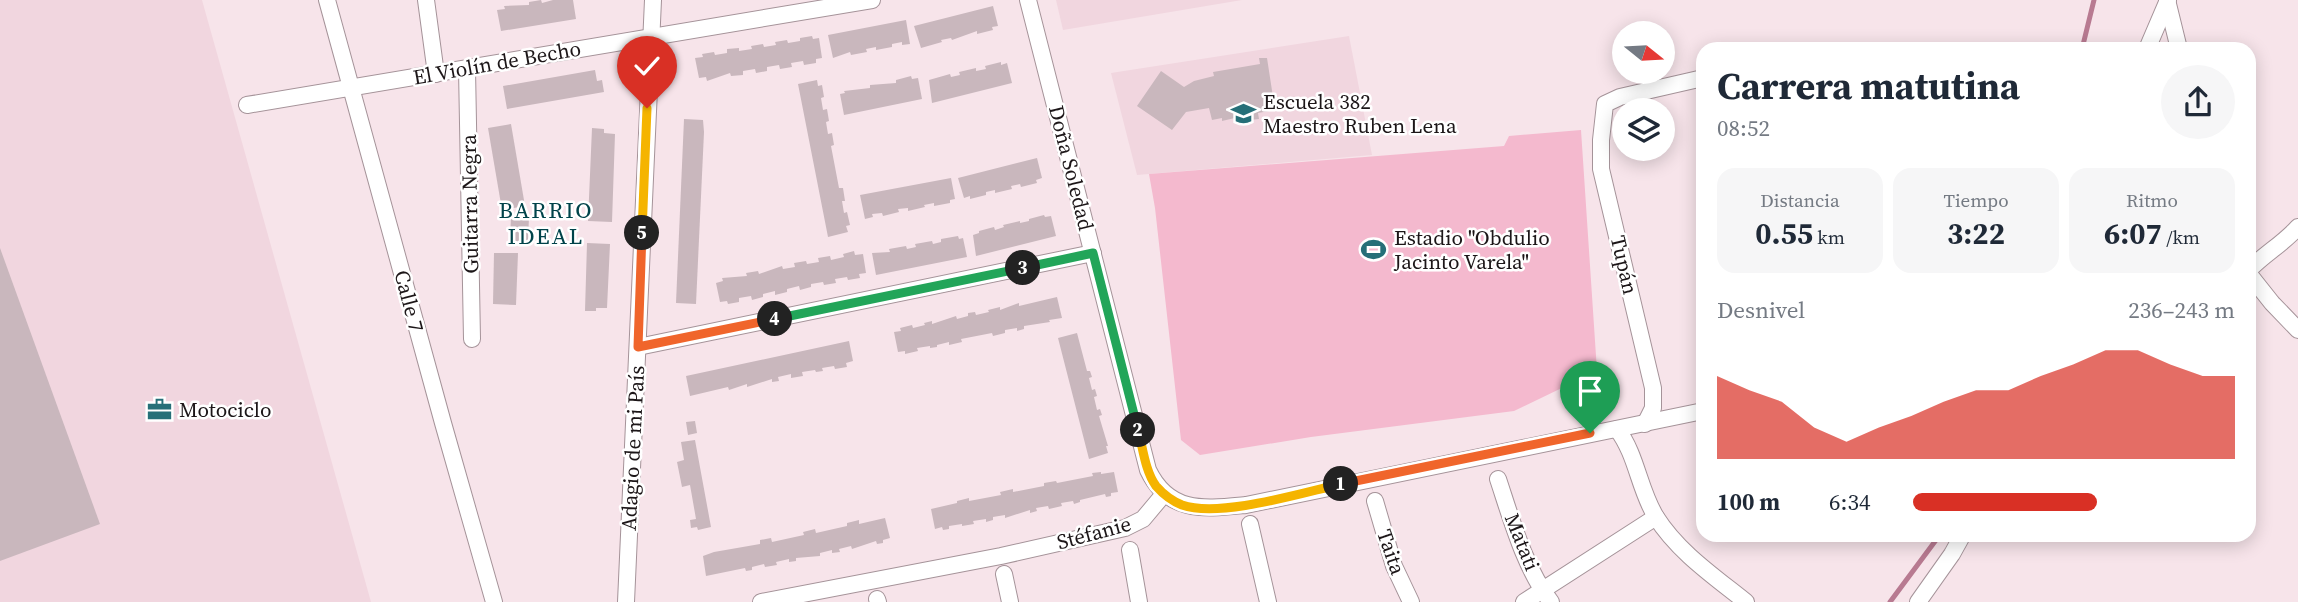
<!DOCTYPE html>
<html lang="es">
<head>
<meta charset="utf-8">
<style>
	body { margin:0; font-family:"Source Serif 4",serif; background:#f6f6f7; color:#1f2937; height:100vh; display:flex; flex-direction:column; font-size:26px; white-space:nowrap }
	* { box-sizing:border-box; margin:0 }
	p { font-size:23px; color:#747a83 }
	.icon { flex:none; width:38px; height:38px; fill:none; stroke:currentColor; stroke-width:2; stroke-linecap:round; stroke-linejoin:round }
	.map { position:relative; flex:1; overflow:hidden }
	.sheet { position:absolute; left:1696px; top:42px; width:560px; height:500px; display:flex; flex-direction:column; background:#fff; border-radius:21px; box-shadow:0 4px 18px #0003 }
	.sheet>* { flex:none }
	.needle { width:46px; rotate:108deg }
	.buttons { position:absolute; left:1612px; top:21px; display:grid; gap:14px }
	.buttons a { display:grid; place-items:center; width:63px; height:63px; border-radius:50%; background:#fff; box-shadow:0 4px 18px #0003; font-size:35px }
	.pin { position:absolute; display:grid; place-items:center; width:60px; height:60px; color:#fff; margin:-72px -30px; border-radius:50% 50% 50% 0; rotate:-45deg; box-shadow:0 0 7px #0007 }
	.pin .icon { rotate:45deg }
	.km { position:absolute; width:35px; height:35px; margin:-18px; border-radius:50%; background:#222; color:#fff; font-size:19px; line-height:35px; text-align:center }
	.round { display:grid; place-items:center; flex:none; width:74px; height:74px; border-radius:37px; background:#f6f6f7 }
	.head { display:flex; align-items:center; justify-content:space-between; height:119px; padding:0 21px }
	h1 { font-size:38px; font-weight:700; line-height:52px }
	.metrics { display:grid; grid-template-columns:repeat(3,1fr); gap:10px; height:119px; padding:7px 21px }
	.metrics div { display:grid; align-content:center; border-radius:18px; background:#f6f6f7; text-align:center }
	.metrics b { font-size:30px; font-weight:700 }
	.metrics small { font-size:19px; font-weight:400 }
	.metrics p { font-size:19px }
	.chart { height:196px; padding:14px 21px }
	.chart p { display:flex; justify-content:space-between }
	.chart svg { width:100%; height:126px; margin-top:7px; fill:#d93025; opacity:.7 }
	ul { padding:0 21px; list-style:none; font-size:23px }
	li { display:grid; grid-template-columns:112px 84px 1fr; align-items:center; height:52px }
	li i { height:18px; border-radius:9px; background:#d93025 }
	.map>svg:first-child { display:block }
	.built { fill:#f1d6df }
	.green { fill:#f4b9ce }
	.lines { fill:none; stroke-linecap:round; stroke-linejoin:round }
	.stream { stroke:#b87a91; stroke-width:5 }
	.building { fill:#c9b7bd }
	.street-casing { stroke:#a59399; stroke-width:18 }
	.street { stroke:#fff; stroke-width:16 }
	.split-1-casing { stroke:#fff; stroke-width:14 }
	.split-2-casing { stroke:#fff; stroke-width:14 }
	.split-3-casing { stroke:#fff; stroke-width:14 }
	.split-4-casing { stroke:#fff; stroke-width:14 }
	.split-5-casing { stroke:#fff; stroke-width:14 }
	.split-6-casing { stroke:#fff; stroke-width:14 }
	.split-1 { stroke:#f0652b; stroke-width:9 }
	.split-2 { stroke:#f5b400; stroke-width:9 }
	.split-3 { stroke:#22a559; stroke-width:9 }
	.split-4 { stroke:#22a559; stroke-width:9 }
	.split-5 { stroke:#f0652b; stroke-width:9 }
	.split-6 { stroke:#f5b400; stroke-width:9 }
	.labels { text-anchor:middle; stroke-width:5; stroke-linejoin:round; paint-order:stroke }
	.street-label { font-size:21px; fill:#1c1618; stroke:#fff }
	.poi-label { font-size:21px; fill:#1c1618; stroke:#fff; text-anchor:start }
	.neighbourhood-label { font-size:23px; letter-spacing:2px; fill:#00434a; stroke:#fff }
</style>
</head>
<body>
<div class="map">
<svg width="2298" height="602" viewBox="0 0 2298 602">
	<rect width="100%" height="100%" fill="#f7e4ea"/>
	<!-- built -->
	<g class="built">
		<polygon points="0,0 202,0 371,602 0,602"/>
		<polygon points="1056,0 1242,0 1063,30"/>
		<polygon points="1349,36 1372,155 1137,175 1111,73"/>
	</g>
	<!-- green -->
	<polygon class="green" points="1581,130 1597,371 1514,411 1311,437 1200,455 1181,440 1155,208 1149,174 1504,146 1509,136"/>
	<g class="lines">
		<!-- stream -->
		<g class="stream">
			<polyline points="2082,49 2094,0"/>
			<polyline points="1890,602 1939,536"/>
		</g>
	</g>
	<!-- building -->
	<g class="building">
		<polygon points="541,0 542,3 553,0 573,0 576,19 501,31 497,10 505,9 504,6 529,5 529,2"/>
		<polygon points="993,6 998,26 992,27 993,30 977,34 977,31 952,40 951,38 941,40 942,42 921,48 914,26"/>
		<polygon points="906,20 910,44 902,45 902,42 892,44 892,47 876,50 876,47 866,49 867,52 851,55 850,52 833,58 828,35"/>
		<polygon points="812,36 813,39 819,38 822,58 816,59 816,63 804,65 803,61 791,63 792,67 780,69 779,65 767,67 767,71 756,73 755,69 743,71 743,75 731,76 730,73 707,81 706,77 699,78 695,58 703,57 702,54 714,52 715,55 727,53 727,49 739,48 739,51 752,49 751,46 763,44 764,47 776,45 775,42 787,40 788,43 800,41 800,38"/>
		<polygon points="1259,58 1267,58 1275,110 1258,113 1259,119 1240,121 1239,117 1222,121 1222,118 1212,120 1209,108 1186,112 1172,130 1137,106 1161,71 1184,87 1194,81 1214,76 1213,72 1260,64"/>
		<polygon points="1001,62 1001,65 1007,63 1012,83 932,103 929,80 950,74 951,77 960,75 959,72 976,68 976,71 986,69 985,66"/>
		<polygon points="595,70 597,81 602,80 604,92 507,109 503,86"/>
		<polygon points="911,76 912,79 918,78 922,99 844,115 840,94 845,93 844,91 870,88 870,85 896,83 896,80"/>
		<polygon points="817,80 818,86 822,85 824,97 821,98 823,110 827,109 829,121 826,122 828,134 832,133 834,145 831,146 839,188 843,188 845,201 842,201 844,213 847,212 850,225 846,226 848,232 828,237 798,84"/>
		<polygon points="684,119 703,120 704,132 696,304 676,303"/>
		<polygon points="511,124 525,206 502,210 488,128"/>
		<polygon points="592,128 604,129 604,133 615,134 612,222 588,221"/>
		<polygon points="1037,158 1042,178 1036,180 1037,183 1021,187 1020,184 1011,186 1012,189 995,193 995,190 986,192 986,195 970,199 970,196 964,198 958,178"/>
		<polygon points="951,178 955,199 950,200 950,203 934,206 934,203 924,205 925,207 908,211 908,208 898,209 899,212 883,216 882,213 872,214 873,217 865,219 860,195"/>
		<polygon points="511,215 529,216 528,244 510,244"/>
		<polygon points="1044,215 1045,217 1051,216 1056,236 976,256 973,235 979,233 979,231 994,227 995,230 1004,227 1003,225 1020,221 1020,223 1029,221 1029,219"/>
		<polygon points="958,236 959,239 963,238 967,257 876,275 872,253 890,252 889,249 906,246 907,249 916,247 915,244 932,241 933,244 941,242 941,239"/>
		<polygon points="587,243 610,244 607,308 596,308 596,311 585,311"/>
		<polygon points="0,248 100,524 0,561"/>
		<polygon points="854,251 855,255 863,254 866,273 859,274 860,278 848,280 847,277 835,279 836,283 824,285 823,282 811,284 811,287 800,290 799,286 787,289 787,292 775,295 775,291 763,294 763,297 752,300 751,296 739,298 739,302 728,304 727,301 720,302 716,283 723,281 722,278 747,276 746,273 758,271 759,274 782,266 783,269 795,267 794,263 806,261 807,264 819,262 818,258 830,256 831,260 844,257 843,254"/>
		<polygon points="494,253 518,253 516,305 493,304"/>
		<polygon points="1057,297 1062,318 1049,320 1050,322 1024,326 1024,329 1017,331 1017,328 1005,330 1005,333 993,336 992,333 961,339 962,342 949,345 949,342 937,345 937,347 930,348 930,346 917,348 918,351 905,354 905,351 898,352 894,332 901,331 900,328 912,325 913,328 925,325 924,323 932,321 932,324 956,316 957,319 968,316 968,313 975,312 976,315 989,312 988,310 1000,307 1000,310 1019,303 1019,306"/>
		<polygon points="1077,333 1087,371 1090,371 1092,377 1089,378 1092,390 1095,389 1097,396 1094,397 1097,410 1100,409 1102,415 1099,416 1108,446 1106,446 1108,453 1089,459 1058,338"/>
		<polygon points="849,341 853,361 846,363 847,367 835,369 834,366 822,368 823,371 816,372 815,370 802,372 803,376 791,378 791,374 778,377 779,381 772,382 772,379 747,387 747,384 729,390 728,387 690,396 686,376"/>
		<polygon points="695,421 697,433 688,435 686,422"/>
		<polygon points="695,440 711,527 698,530 697,527 691,528 690,520 696,519 690,485 682,487 677,462 684,460 681,442"/>
		<polygon points="1101,472 1101,474 1114,472 1118,492 1111,493 1111,496 1106,497 1105,494 1080,500 1080,502 1074,504 1073,501 1061,503 1062,506 1049,509 1048,506 1036,508 1037,511 1030,513 1030,510 1005,518 1005,515 993,517 993,520 986,522 986,519 973,521 974,524 962,526 962,524 949,526 949,529 943,530 942,527 935,529 931,509 957,503 957,501 969,498 969,501 1001,495 1000,492 1013,489 1013,492 1044,486 1044,483 1056,481 1057,483 1093,476 1092,473"/>
		<polygon points="885,518 890,538 883,540 883,543 877,544 876,541 852,549 851,546 839,549 840,552 832,553 832,550 820,553 820,556 796,558 796,561 789,562 789,559 776,562 777,565 765,567 764,564 752,567 752,570 746,571 745,568 706,576 703,556 714,552 760,544 760,540 771,538 772,542 804,535 803,532 815,529 816,533 847,526 847,523 859,520 859,524"/>
	</g>
	<g class="lines">
		<defs>
			<g id="street">
				<polyline points="327,0 443,423 494,602"/>
				<polyline points="426,0 436,74"/>
				<path d="M1028,0L1148,470C1169,514 1204,509 1246,505L1703,411"/>
				<polyline points="2167,0 2179,49"/>
				<polyline points="2147,49 2168,0"/>
				<polyline points="467,69 472,339"/>
				<polyline points="247,105 872,0"/>
				<path d="M2249,270C2264,254 2283,244 2298,227"/>
				<polyline points="2249,274 2272,303 2298,330"/>
				<polyline points="638,347 1093,253"/>
				<polyline points="1645,424 1653,408 1653,388 1601,169 1601,140 1605,104 1620,97 1703,78"/>
				<path d="M1617,429C1637,455 1639,490 1656,517C1678,552 1715,577 1746,602"/>
				<path d="M1498,479C1511,518 1525,569 1551,602"/>
				<polyline points="1375,501 1394,566 1411,602"/>
				<polyline points="1250,524 1268,602"/>
				<polyline points="1130,550 1139,602"/>
				<polyline points="1004,574 1010,602"/>
				<polyline points="877,599 878,602"/>
				<polyline points="626,602 653,0"/>
				<polyline points="761,602 1001,556 1125,528 1143,519 1164,494"/>
				<polyline points="1524,602 1656,517"/>
				<polyline points="1918,602 1952,554 1962,536"/>
			</g>
		</defs>
		<!-- street casing -->
		<use href="#street" class="street-casing"/>
		<!-- street -->
		<use href="#street" class="street"/>
	</g>
	<g class="lines">
		<defs>
			<polyline id="split-1" points="1341,484 1590,433"/>
			<path id="split-2" d="M1138,430C1143,448 1145,471 1156,486C1163,494 1172,501 1182,505C1220,518 1301,493 1341,484"/>
			<polyline id="split-3" points="1023,268 1093,253 1138,430"/>
			<polyline id="split-4" points="775,319 1023,268"/>
			<polyline id="split-5" points="642,233 638,347 775,319"/>
			<polyline id="split-6" points="642,233 647,108"/>
		</defs>
		<!-- split-1 casing -->
		<use href="#split-1" class="split-1-casing"/>
		<!-- split-2 casing -->
		<use href="#split-2" class="split-2-casing"/>
		<!-- split-3 casing -->
		<use href="#split-3" class="split-3-casing"/>
		<!-- split-4 casing -->
		<use href="#split-4" class="split-4-casing"/>
		<!-- split-5 casing -->
		<use href="#split-5" class="split-5-casing"/>
		<!-- split-6 casing -->
		<use href="#split-6" class="split-6-casing"/>
		<!-- split-1 -->
		<use href="#split-1" class="split-1"/>
		<!-- split-2 -->
		<use href="#split-2" class="split-2"/>
		<!-- split-3 -->
		<use href="#split-3" class="split-3"/>
		<!-- split-4 -->
		<use href="#split-4" class="split-4"/>
		<!-- split-5 -->
		<use href="#split-5" class="split-5"/>
		<!-- split-6 -->
		<use href="#split-6" class="split-6"/>
	</g>
	<!-- icons -->
	<defs>
		<symbol id="school-bare" viewBox="-9 -9 18 18"><path d="M0-5L7-2L0 1L-7-2ZM-4 1L0 2.5L4 1V4Q0 6-4 4Z" fill="#266f78" stroke="#fff" stroke-width="2.5" paint-order="stroke"/></symbol>
		<symbol id="stadium-bare" viewBox="-9 -9 18 18"><path d="M0-5a6.5 5 0 1 0 0 10a6.5 5 0 1 0 0-10ZM-3.5-1.8h7v3.6h-7Z" fill="#266f78" stroke="#fff" stroke-width="2.5" paint-order="stroke"/></symbol>
		<symbol id="office-bare" viewBox="-9 -9 18 18"><path d="M-6-3h4V-5.5h4V-3h4V5H-6ZM-1-4.5V-3h2v-1.5ZM-6 0V1H6V0Z" fill="#266f78" stroke="#fff" stroke-width="2.5" paint-order="stroke"/></symbol>
	</defs>
	<g fill-rule="evenodd">
		<use href="#school-bare" x="1226" y="96" width="35" height="35"/>
		<use href="#stadium-bare" x="1356" y="232" width="35" height="35"/>
		<use href="#office-bare" x="142" y="392" width="35" height="35"/>
	</g>
	<g class="labels">
		<!-- street labels -->
		<g class="street-label">
			<text transform="translate(497 63) rotate(-10)" y="7">El Violín de Becho</text>
			<text transform="translate(1071 168) rotate(76)" y="7">Doña Soledad</text>
			<text transform="translate(470 204) rotate(-91)" y="7">Guitarra Negra</text>
			<text transform="translate(1624 265) rotate(77)" y="7">Tupán</text>
			<text transform="translate(409 301) rotate(75)" y="7">Calle 7</text>
			<text transform="translate(633 448) rotate(-87)" y="7">Adagio de mi País</text>
			<text transform="translate(1094 533) rotate(-15)" y="7">Stéfanie</text>
			<text transform="translate(1522 542) rotate(68)" y="7">Matati</text>
			<text transform="translate(1391 552) rotate(71)" y="7">Taita</text>
		</g>
		<!-- poi labels -->
		<g class="poi-label">
			<text x="1263" y="109">Escuela 382<tspan x="1263" dy="24">Maestro Ruben Lena</tspan></text>
			<text x="1394" y="245">Estadio "Obdulio<tspan x="1394" dy="24">Jacinto Varela"</tspan></text>
			<text x="179" y="417">Motociclo</text>
		</g>
		<!-- neighbourhood labels -->
		<g class="neighbourhood-label">
			<text x="546" y="218">BARRIO<tspan x="546" dy="26">IDEAL</tspan></text>
		</g>
	</g>
</svg>
<div class="buttons">
<a><svg class="needle" viewBox="-14 -14 28 28"><path d="M0-13l5 13h-10z" fill="#e53935"/><path d="M0 13l5-13h-10z" fill="#747a83"/></svg></a>
<a><svg class="icon" aria-label="layers" viewBox="0 0 24 24"><path d="M12 4l9 5-9 5-9-5zM3 14l9 5 9-5"/></svg></a>
</div>
<div class="pin" style="left:1590px;top:433px;background:#1e9e55"><svg class="icon" aria-label="arrive" viewBox="0 0 24 24"><path d="M6 21V4h12l-3 4 3 4H6"/></svg></div>
<div class="pin" style="left:647px;top:108px;background:#d93025"><svg class="icon" aria-label="check" viewBox="0 0 24 24"><path d="M5 12l5 5 9-10"/></svg></div>
<b class="km" style="left:1341px;top:484px">1</b>
<b class="km" style="left:1138px;top:430px">2</b>
<b class="km" style="left:1023px;top:268px">3</b>
<b class="km" style="left:775px;top:319px">4</b>
<b class="km" style="left:642px;top:233px">5</b>
<section class="sheet">
<div class="head"><div><h1>Carrera matutina</h1><p>08:52</p></div><a class="round"><svg class="icon" aria-label="share" viewBox="0 0 24 24"><path d="M12 15V3M7 8l5-5 5 5M5 13v7h14v-7"/></svg></a></div>
<div class="metrics">
<div><p>Distancia</p><b>0.55<small> km</small></b></div>
<div><p>Tiempo</p><b>3:22</b></div>
<div><p>Ritmo</p><b>6:07<small> /km</small></b></div>
</div>
<div class="chart"><p><span>Desnivel</span>236–243 m</p>
<svg viewBox="0 0 160 44" preserveAspectRatio="none"><path d="M0 44V15L10 20L20 24L30 33L40 38L50 33L60 29L70 24L80 20L90 20L100 15L110 11L120 6L130 6L140 11L150 15L160 15V44z"/></svg>
</div>
<ul>
<li><b>100 m</b>6:34<i style="width:57%"></i></li>
</ul>
</section>
</div>
</body>
</html>
